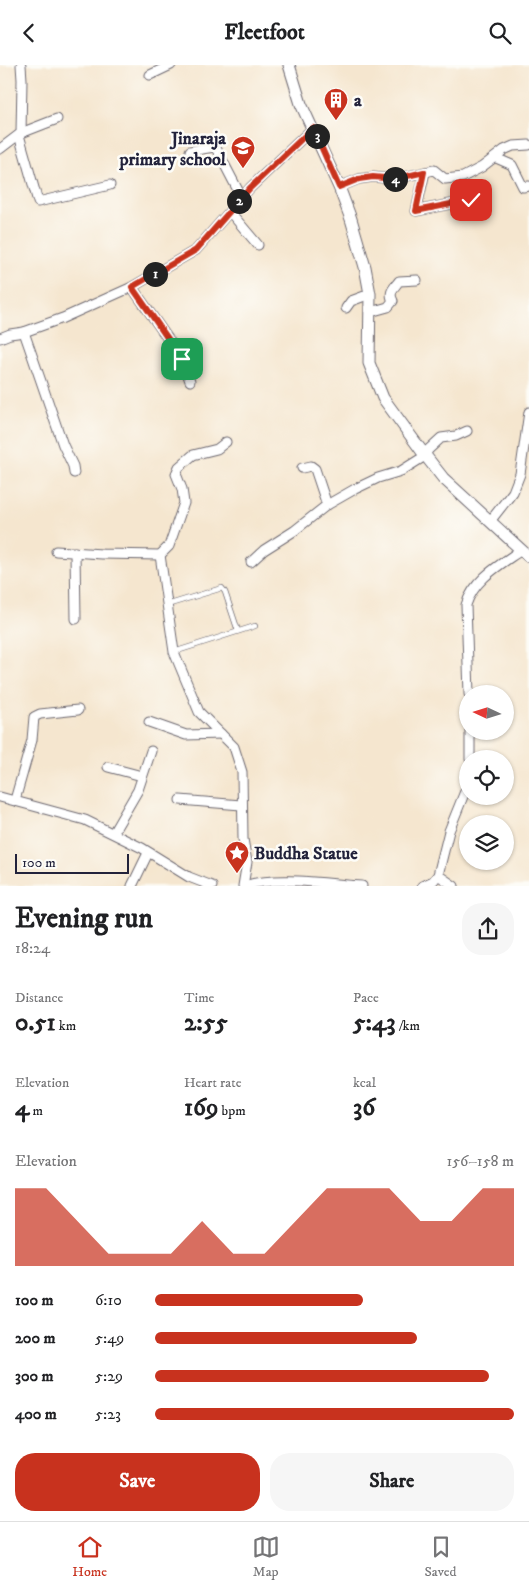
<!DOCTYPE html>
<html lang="en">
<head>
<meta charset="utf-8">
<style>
	body { margin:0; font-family:"IM FELL DW Pica",serif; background:#f6f6f6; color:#202124; height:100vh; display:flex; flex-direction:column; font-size:19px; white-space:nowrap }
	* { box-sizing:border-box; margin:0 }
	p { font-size:16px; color:#757577 }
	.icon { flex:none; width:28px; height:28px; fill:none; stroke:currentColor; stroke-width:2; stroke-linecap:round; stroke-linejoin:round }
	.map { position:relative; height:821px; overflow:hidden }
	.drawer { display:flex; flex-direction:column; background:#fff; flex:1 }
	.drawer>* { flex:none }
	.needle { width:32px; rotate:274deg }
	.buttons { position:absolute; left:459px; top:620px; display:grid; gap:10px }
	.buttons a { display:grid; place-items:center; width:55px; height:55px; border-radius:50%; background:#fff; box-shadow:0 1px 4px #0004; font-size:25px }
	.scale { position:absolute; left:15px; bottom:12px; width:114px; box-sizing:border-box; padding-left:5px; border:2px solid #22223b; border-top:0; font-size:14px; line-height:18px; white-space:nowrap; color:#22223b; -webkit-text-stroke:4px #fdfcf7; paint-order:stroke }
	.pin { position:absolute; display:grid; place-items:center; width:42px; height:42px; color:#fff; margin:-21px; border-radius:10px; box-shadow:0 2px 8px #0006 }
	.km { position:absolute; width:25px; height:25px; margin:-12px; border-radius:50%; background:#222; color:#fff; font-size:14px; line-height:25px; text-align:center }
	.round { display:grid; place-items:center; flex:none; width:52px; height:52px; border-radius:20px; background:#f6f6f6 }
	.overview { display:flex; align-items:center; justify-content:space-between; height:85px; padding:0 15px }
	h1 { font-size:28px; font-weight:800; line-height:38px }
	.stats { display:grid; grid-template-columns:repeat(3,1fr); gap:8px; height:85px; padding:5px 15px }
	.stats div { display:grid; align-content:center }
	.stats b { font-size:25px; font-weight:800 }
	.stats small { font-size:14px; font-weight:400 }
	.stats p { font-size:14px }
	.chart { height:140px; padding:10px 15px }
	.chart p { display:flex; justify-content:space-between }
	.chart svg { width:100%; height:90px; margin-top:5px; fill:#c8321e; opacity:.7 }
	.cta { display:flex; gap:10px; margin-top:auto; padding:10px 15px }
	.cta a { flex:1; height:58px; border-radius:20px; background:#c8321e; color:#fff; font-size:20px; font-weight:800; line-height:58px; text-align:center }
	.cta a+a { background:#f6f6f6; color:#202124 }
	ul { padding:0 15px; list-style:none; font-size:16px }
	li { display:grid; grid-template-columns:80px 60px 1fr; align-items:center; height:38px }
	li i { height:12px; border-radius:6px; background:#c8321e }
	header { display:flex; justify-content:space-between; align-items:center; height:65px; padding:0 15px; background:#fff; font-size:22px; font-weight:800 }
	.tab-bar { display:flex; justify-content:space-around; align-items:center; height:70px; border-top:1px solid #e0e0e0; background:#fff; font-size:14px; color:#757577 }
	.tab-bar a { display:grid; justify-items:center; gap:2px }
	.tab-bar .on { color:#c8321e }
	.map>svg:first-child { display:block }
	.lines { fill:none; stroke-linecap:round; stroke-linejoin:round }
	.service-casing { stroke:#6c676f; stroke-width:6 }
	.minor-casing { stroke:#6c676f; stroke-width:11 }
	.tertiary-casing { stroke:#6c676f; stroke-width:13 }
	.service { stroke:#fff; stroke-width:4.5 }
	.minor { stroke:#fff; stroke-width:9 }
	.tertiary { stroke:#fff; stroke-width:11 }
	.route-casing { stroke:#fff; stroke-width:10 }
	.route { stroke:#c8321e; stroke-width:6 }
	.labels { text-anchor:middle; stroke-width:5; stroke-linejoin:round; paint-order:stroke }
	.poi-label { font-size:18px; font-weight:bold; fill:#22223b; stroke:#fdfcf7; text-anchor:start }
</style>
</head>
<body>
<header><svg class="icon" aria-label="back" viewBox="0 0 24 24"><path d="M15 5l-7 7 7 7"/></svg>Fleetfoot<svg class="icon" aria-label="search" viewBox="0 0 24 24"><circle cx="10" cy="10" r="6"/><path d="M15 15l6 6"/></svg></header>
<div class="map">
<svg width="529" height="821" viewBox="0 0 529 821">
	<rect width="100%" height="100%" fill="#fdfcf7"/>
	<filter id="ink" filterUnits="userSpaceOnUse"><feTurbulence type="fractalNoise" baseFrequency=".02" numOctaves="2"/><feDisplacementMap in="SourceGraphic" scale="10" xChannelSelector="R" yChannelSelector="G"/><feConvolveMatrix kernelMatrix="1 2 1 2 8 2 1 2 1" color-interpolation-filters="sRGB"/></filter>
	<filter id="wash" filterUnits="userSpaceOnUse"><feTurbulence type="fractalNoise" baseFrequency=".0096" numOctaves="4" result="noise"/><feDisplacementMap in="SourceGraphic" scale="20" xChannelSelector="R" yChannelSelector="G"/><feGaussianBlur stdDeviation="1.12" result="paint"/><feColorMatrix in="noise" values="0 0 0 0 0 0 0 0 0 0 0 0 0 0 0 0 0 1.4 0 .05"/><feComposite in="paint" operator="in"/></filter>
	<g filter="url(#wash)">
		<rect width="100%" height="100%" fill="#f5e6cf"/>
	</g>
	<g filter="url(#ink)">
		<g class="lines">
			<defs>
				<g id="service">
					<polyline points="167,540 222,523 225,527 238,566"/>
					<polyline points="174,587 255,561"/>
				</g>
				<g id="minor">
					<polyline points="150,10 171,0"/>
					<polyline points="21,68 57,54"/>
					<polyline points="19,70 38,137 110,120"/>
					<polyline points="0,84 21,68 22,15 21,0"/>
					<polyline points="190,86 214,82 216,83 242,133"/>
					<polyline points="496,93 512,100 523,122 529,121"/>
					<polyline points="425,107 416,146 471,135"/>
					<polyline points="339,122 359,114 373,112 395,114 434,105 445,114 463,112 482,102 504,85 513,81 529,80"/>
					<polyline points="230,147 258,180"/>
					<polyline points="132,222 182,294 190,316"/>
					<polyline points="346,243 351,236 370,229"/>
					<path d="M370,247L388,242L393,236C388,227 394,223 399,216L417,215"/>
					<polyline points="24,267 63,380 73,401 74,408"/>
					<polyline points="0,273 10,269 24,267 63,253 132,222 196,185 250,123 313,63"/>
					<polyline points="302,403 311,401 315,404 327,440"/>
					<polyline points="491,455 513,427 520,409 529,347"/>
					<polyline points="56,486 102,489 160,490 169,481 184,438 182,424 176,409 179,402 193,390 217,384 226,377"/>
					<polyline points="75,487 76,554"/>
					<polyline points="160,490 174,587 199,647 234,682 242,707 243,774 247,797 243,821"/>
					<polyline points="251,497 264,485 294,466 327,440 355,424 378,413 401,406 425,391 428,385 441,373 456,371 467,366"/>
					<path d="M469,629L466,540C474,514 500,500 521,485"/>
					<polyline points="149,657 186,670 221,669"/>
					<polyline points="470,694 470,666"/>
					<polyline points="108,702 142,711"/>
					<polyline points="0,732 85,755 142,783 189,812 212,821"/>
					<polyline points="15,735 32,675 34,652 40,649 78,645"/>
					<polyline points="180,735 241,740"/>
					<polyline points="113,768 138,725 151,686"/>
					<polyline points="438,810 454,821"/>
					<polyline points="132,821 148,788"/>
					<path d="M245,821C273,810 331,819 362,821"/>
					<polyline points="422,821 433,816 438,810 449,766 468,719"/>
				</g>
				<polyline id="tertiary" points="289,0 301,39 339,122 351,154 365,202 370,229 369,298 383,333 421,385 443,413 529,492"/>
			</defs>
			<!-- service casing -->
			<use href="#service" class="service-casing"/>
			<!-- minor casing -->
			<use href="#minor" class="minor-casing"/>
			<!-- tertiary casing -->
			<use href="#tertiary" class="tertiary-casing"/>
			<!-- service -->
			<use href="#service" class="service"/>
			<!-- minor -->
			<use href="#minor" class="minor"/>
			<!-- tertiary -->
			<use href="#tertiary" class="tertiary"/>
		</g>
	</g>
	<g class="lines" filter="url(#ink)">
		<defs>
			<polyline id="route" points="182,294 132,222 196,185 250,123 313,63 339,122 359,114 373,112 395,114 424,107 416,146 471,135"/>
		</defs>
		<!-- route casing -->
		<use href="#route" class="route-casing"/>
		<!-- route -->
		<use href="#route" class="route"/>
	</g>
	<!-- icons -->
	<defs>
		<symbol id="building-pin" viewBox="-11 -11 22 30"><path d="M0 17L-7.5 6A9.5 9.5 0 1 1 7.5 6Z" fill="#c8321e" stroke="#fdfcf7"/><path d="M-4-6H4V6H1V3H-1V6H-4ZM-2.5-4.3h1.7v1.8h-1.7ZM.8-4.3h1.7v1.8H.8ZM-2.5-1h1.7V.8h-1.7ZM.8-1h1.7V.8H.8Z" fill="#fff"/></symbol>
		<symbol id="school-pin" viewBox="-11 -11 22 30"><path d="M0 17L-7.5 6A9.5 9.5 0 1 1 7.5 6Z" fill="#c8321e" stroke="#fdfcf7"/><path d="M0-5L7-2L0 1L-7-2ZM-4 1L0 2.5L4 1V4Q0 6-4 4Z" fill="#fff"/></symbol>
		<symbol id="sight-pin" viewBox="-11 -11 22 30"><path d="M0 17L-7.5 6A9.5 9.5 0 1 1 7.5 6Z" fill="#c8321e" stroke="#fdfcf7"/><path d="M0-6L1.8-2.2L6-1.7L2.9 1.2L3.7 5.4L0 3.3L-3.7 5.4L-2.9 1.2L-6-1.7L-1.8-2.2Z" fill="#fff"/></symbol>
	</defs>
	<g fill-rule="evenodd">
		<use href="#building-pin" x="322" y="21" width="28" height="38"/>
		<use href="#school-pin" x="229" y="69" width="28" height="38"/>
		<use href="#sight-pin" x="223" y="774" width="28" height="38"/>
	</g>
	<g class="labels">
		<!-- poi labels -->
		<g class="poi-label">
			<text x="354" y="41">a</text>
			<text x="226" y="79" text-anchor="end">Jinaraja<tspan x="226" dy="21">primary school</tspan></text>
			<text x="254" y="794">Buddha Statue</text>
		</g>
	</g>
</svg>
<div class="buttons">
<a><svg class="needle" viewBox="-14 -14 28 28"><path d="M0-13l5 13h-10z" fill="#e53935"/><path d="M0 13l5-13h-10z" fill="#757577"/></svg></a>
<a><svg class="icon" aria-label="locate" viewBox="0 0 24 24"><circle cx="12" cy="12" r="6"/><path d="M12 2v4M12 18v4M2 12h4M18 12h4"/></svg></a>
<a><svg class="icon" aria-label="layers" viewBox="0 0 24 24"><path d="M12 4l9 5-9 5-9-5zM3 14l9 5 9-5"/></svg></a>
</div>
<div class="scale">100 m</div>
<div class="pin" style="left:182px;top:294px;background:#1e9e55"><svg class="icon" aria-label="arrive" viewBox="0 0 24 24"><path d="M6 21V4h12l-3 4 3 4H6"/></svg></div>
<div class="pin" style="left:471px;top:135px;background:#d93025"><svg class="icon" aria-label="check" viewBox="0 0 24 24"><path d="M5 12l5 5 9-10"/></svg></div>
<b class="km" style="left:155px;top:209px">1</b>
<b class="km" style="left:239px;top:136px">2</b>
<b class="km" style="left:317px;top:71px">3</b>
<b class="km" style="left:395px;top:114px">4</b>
</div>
<section class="drawer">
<div class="overview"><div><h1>Evening run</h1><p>18:24</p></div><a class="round"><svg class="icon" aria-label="share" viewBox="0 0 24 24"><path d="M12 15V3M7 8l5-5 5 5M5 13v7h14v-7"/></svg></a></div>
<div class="stats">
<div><p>Distance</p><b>0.51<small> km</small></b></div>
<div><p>Time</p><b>2:55</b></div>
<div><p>Pace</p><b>5:43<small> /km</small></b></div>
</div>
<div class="stats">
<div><p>Elevation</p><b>4<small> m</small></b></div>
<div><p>Heart rate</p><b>169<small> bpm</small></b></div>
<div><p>kcal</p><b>36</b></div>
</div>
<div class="chart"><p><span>Elevation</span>156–158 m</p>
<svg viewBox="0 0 160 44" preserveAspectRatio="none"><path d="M0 44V6L10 6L20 22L30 38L40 38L50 38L60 22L70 38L80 38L90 22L100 6L110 6L120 6L130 22L140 22L150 6L160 6V44z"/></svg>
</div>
<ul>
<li><b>100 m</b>6:10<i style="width:58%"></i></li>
<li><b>200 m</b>5:49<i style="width:73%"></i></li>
<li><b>300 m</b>5:29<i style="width:93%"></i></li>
<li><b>400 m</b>5:23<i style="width:100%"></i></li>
</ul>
<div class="cta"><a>Save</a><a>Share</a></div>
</section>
<nav class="tab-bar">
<a class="on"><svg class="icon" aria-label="home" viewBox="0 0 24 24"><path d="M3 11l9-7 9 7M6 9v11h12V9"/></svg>Home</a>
<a><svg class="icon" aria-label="map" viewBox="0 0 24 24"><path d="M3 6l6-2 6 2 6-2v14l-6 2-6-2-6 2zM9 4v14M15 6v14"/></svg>Map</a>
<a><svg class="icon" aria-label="saved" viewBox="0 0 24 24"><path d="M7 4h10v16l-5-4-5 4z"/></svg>Saved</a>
</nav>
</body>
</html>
